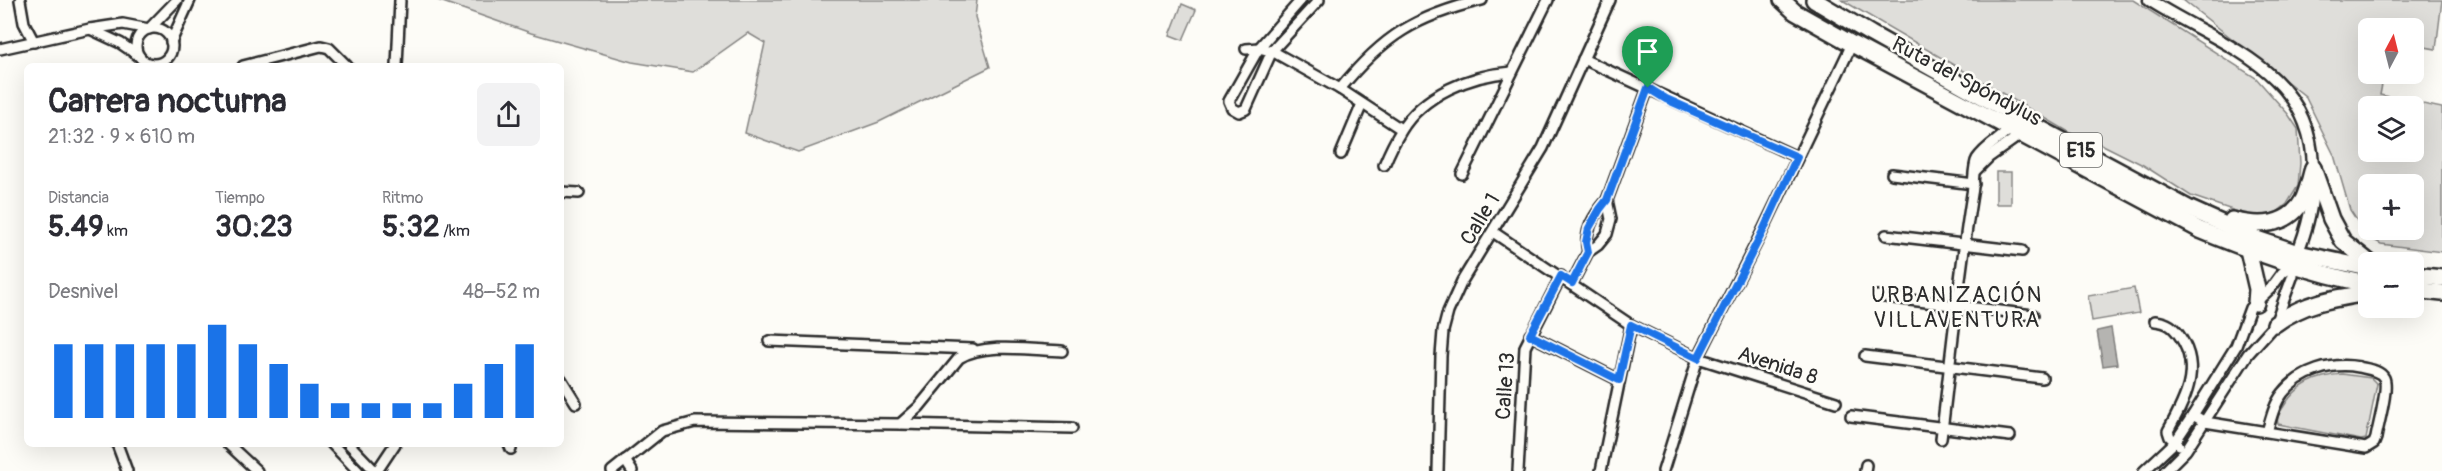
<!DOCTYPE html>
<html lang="es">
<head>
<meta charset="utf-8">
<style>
	body { margin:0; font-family:Pangolin,sans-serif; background:#f2f2f3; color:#2b2b33; height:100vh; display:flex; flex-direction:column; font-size:22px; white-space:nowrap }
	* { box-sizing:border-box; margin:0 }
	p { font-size:20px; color:#7c7c81 }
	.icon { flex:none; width:33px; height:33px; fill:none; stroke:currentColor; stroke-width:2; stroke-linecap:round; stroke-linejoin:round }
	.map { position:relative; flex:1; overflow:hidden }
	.sheet { position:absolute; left:24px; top:63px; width:540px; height:384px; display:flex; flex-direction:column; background:#fff; border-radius:9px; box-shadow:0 6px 24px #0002 }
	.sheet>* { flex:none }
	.needle { width:39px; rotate:7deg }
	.controls { position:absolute; left:2358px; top:18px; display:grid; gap:12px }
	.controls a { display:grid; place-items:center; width:66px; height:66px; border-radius:9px; background:#fff; box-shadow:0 6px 24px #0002; font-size:30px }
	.pin { position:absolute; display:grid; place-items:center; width:51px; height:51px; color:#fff; margin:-62px -26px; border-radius:50% 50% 50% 0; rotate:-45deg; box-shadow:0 0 6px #0007 }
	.pin .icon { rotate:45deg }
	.round { display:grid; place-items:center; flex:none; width:63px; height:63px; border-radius:9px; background:#f2f2f3 }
	.headline { display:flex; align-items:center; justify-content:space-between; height:102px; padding:0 24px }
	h1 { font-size:33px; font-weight:700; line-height:45px }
	.figures { display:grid; grid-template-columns:repeat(3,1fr); gap:9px; height:102px; padding:6px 24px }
	.figures div { display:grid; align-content:center }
	.figures b { font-size:30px; font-weight:700 }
	.figures small { font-size:16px; font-weight:400 }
	.figures p { font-size:16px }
	.chart { height:168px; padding:12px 24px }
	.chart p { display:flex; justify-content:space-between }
	.chart svg { width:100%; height:108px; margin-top:6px; stroke:#1a73e8; stroke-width:6 }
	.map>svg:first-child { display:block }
	.green { fill:#dfdeda; stroke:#858482; stroke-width:1.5; fill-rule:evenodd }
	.water { fill:#b5b4b1; stroke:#7e7d7b; stroke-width:1.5 }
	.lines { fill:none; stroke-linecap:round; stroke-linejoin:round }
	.minor-casing { stroke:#2b2b2b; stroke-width:14 }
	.tertiary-casing { stroke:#2b2b2b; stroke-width:15 }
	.trunk-casing { stroke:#2b2b2b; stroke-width:20 }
	.minor { stroke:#fdfcf7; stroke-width:9 }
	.tertiary { stroke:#fdfcf7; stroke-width:10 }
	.trunk { stroke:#fdfcf7; stroke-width:15 }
	.route-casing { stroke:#fff; stroke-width:12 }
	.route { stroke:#1a73e8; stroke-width:8 }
	.labels { text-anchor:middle; stroke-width:5; stroke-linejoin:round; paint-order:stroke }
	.shield { fill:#fdfcf7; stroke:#6a6a68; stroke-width:1.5 }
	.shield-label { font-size:20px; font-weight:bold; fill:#2b2b2b }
	.street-label { font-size:21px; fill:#2b2b2b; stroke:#fdfcf7 }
	.neighbourhood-label { font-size:22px; letter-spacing:1.5px; fill:#2b2b2b; stroke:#fdfcf7 }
</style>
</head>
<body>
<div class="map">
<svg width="2442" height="471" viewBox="0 0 2442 471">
	<rect width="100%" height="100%" fill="#fdfcf7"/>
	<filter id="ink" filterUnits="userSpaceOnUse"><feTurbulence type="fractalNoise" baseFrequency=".0167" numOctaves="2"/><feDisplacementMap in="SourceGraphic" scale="12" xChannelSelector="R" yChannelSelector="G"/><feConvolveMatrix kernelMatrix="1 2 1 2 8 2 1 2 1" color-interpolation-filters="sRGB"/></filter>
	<g filter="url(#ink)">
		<!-- green -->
		<g class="green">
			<polygon points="437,0 977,0 975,17 990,67 879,122 798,152 745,133 765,43 748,33 693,72 632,62 531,33"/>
			<polygon points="1842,0 2133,0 2256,78 2288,114 2298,129 2300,163 2298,186 2287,204 2276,213 2253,217 2191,196 2143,165 2103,145 2074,135"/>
			<path d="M2183,0H2442L2436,49L2414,45V28H2368V74H2384L2380,95L2442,108V252L2381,244L2367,236L2350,210L2334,155L2305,96ZM2368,106H2414V152H2368ZM2368,184H2414V230H2368Z"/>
			<polygon points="1182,4 1196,10 1183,40 1170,35"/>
			<rect x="1996" y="172" width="15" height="32"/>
			<polygon points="2134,288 2139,313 2092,321 2088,296"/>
			<path d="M2342,374L2371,378L2377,384L2366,439L2361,440L2278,424C2276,417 2280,412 2284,406C2297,384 2317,376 2342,374Z"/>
		</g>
		<!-- water -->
		<polygon class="water" points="2111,328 2117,364 2103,366 2097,331"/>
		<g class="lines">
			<defs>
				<g id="minor">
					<polyline points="20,0 24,23 34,42"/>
					<polyline points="1301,0 1259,48 1229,101 1232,108 1239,112 1246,109 1272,51 1319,0"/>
					<circle cx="154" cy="46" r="18"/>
					<polyline points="90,29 120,43 139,56"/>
					<polyline points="171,42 190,0"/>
					<polyline points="0,49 90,29 123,24 149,29 177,0"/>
					<polyline points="1246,49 1259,48 1272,51 1340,89 1401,129"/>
					<polyline points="1583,59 1797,157"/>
					<polyline points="243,66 321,46 329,48 347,66"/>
					<polyline points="397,66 400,0"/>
					<path d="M1340,89C1383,36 1416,16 1482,0"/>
					<polyline points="1341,154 1362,104"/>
					<path d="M1384,165C1389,153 1394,142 1401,131C1423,94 1471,75 1512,72"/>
					<polyline points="1975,171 1989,157 2013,140 2022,131"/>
					<polyline points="1462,174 1548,0"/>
					<polyline points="1892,174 1974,184"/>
					<polyline points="561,192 579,193"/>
					<polyline points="1493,232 1631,325 1698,358 1836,402"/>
					<polyline points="1886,235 2022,251"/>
					<path d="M1588,252C1583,232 1594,215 1607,200"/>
					<polyline points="1572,283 1588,252 1598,245 1607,234 1611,219 1607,200 1648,88"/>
					<polyline points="1877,296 2033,315"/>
					<path d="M2155,321C2168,322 2174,327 2181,338C2202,370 2184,402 2168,431L2170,437L2179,445"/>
					<polyline points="1530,335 1619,380"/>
					<polyline points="769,341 973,349"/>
					<polyline points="1865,356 2042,378"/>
					<polyline points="561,379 576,403"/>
					<path d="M2193,415L2205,422L2366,448L2374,443L2376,438C2378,425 2389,388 2384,378C2380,370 2367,369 2359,367C2332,362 2300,371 2283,393C2274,404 2271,419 2267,432"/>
					<polyline points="1851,416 2010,436"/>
					<polyline points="900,424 1072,428"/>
					<path d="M1941,439C1951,357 1959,275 1972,194C1974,185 1973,165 1977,159C1986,145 2003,138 2014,125"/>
					<polyline points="117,444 127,471"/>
					<polyline points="228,444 257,471"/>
					<polyline points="332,444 358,471"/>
					<polyline points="349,444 375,471"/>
					<polyline points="509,444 511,449"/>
					<polyline points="625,460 632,471"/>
					<polyline points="377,471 395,444"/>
					<path d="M612,471L662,431L695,422L900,424L919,407L959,358C985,342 1031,350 1062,351"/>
					<polyline points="1438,471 1441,356 1443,331 1448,312 1462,281 1543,148 1610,0"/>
					<polyline points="1518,471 1525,347 1561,276"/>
					<polyline points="1601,471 1631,325"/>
					<polyline points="1663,471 1698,358 1763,230 1852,44"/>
					<polyline points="1865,471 1866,465"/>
					<polyline points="2144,471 2175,442 2193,415 2236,346 2250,308 2271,288 2282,273 2292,265"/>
					<polyline points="2165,471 2186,450 2248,354 2275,324 2293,275 2292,265"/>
				</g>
				<path id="tertiary" d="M2149,0C2219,45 2310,68 2313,166C2315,200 2308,228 2295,259"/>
				<g id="trunk">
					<path d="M1782,0L1795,12L1852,44L2200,230C2255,253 2310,273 2368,284"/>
					<polyline points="1814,0 1871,34 2028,122 2190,209 2257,239 2298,253 2368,268"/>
					<polyline points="2313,168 2331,219 2343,241 2369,262"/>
					<path d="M2232,220C2258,227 2288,227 2303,200C2308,190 2310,178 2313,168"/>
					<polyline points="2248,250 2257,289 2256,303"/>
					<polyline points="2414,275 2442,278"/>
					<polyline points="2414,290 2442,293"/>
					<path d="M2275,324C2303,303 2334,298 2368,293"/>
				</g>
			</defs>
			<!-- minor casing -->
			<use href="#minor" class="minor-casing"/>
			<!-- tertiary casing -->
			<use href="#tertiary" class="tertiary-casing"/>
			<!-- trunk casing -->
			<use href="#trunk" class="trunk-casing"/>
			<!-- minor -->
			<use href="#minor" class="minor"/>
			<!-- tertiary -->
			<use href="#tertiary" class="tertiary"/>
			<!-- trunk -->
			<use href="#trunk" class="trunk"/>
		</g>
	</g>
	<g class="lines" filter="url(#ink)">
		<defs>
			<polygon id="route" points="1648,88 1666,99 1797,157 1763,231 1698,358 1631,325 1619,380 1530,335 1561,276 1572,283 1588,252 1586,242 1589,228 1600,209 1607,200"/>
		</defs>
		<!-- route casing -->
		<use href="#route" class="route-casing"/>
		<!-- route -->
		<use href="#route" class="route"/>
	</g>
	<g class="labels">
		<!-- shield labels -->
		<rect class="shield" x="2060" y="133" width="42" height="34" rx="4.5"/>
		<g class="shield-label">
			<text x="2081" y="157">E15</text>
		</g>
		<!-- street labels -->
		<g class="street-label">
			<text transform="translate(1967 81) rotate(28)" y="7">Ruta del Spóndylus</text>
			<text transform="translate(1480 219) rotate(-59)" y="7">Calle 1</text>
			<text transform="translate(1778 365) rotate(18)" y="7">Avenida 8</text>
			<text transform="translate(1505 386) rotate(-86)" y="7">Calle 13</text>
		</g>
		<!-- neighbourhood labels -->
		<g class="neighbourhood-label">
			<text x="1957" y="302">URBANIZACIÓN<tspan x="1957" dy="25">VILLAVENTURA</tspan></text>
		</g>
	</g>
</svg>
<div class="controls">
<a><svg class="needle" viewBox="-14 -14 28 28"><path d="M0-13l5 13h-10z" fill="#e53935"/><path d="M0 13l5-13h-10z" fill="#7c7c81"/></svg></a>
<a><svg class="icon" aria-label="layers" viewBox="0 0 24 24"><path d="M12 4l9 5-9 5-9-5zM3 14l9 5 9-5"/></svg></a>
<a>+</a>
<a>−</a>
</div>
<div class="pin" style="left:1648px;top:88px;background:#1e9e55"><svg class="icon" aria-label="arrive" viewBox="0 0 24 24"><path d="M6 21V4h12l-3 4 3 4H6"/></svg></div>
<section class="sheet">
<div class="headline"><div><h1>Carrera nocturna</h1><p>21:32 · 9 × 610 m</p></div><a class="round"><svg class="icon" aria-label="share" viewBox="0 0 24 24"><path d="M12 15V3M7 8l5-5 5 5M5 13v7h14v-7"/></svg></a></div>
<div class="figures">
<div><p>Distancia</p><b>5.49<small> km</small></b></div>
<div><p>Tiempo</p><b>30:23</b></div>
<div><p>Ritmo</p><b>5:32<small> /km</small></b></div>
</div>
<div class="chart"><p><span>Desnivel</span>48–52 m</p>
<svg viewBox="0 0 160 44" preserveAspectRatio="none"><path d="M5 44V14M15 44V14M25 44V14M35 44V14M45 44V14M55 44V6M65 44V14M75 44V22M85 44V30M95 44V38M105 44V38M115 44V38M125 44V38M135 44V30M145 44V22M155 44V14"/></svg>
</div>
</section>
</div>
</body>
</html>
